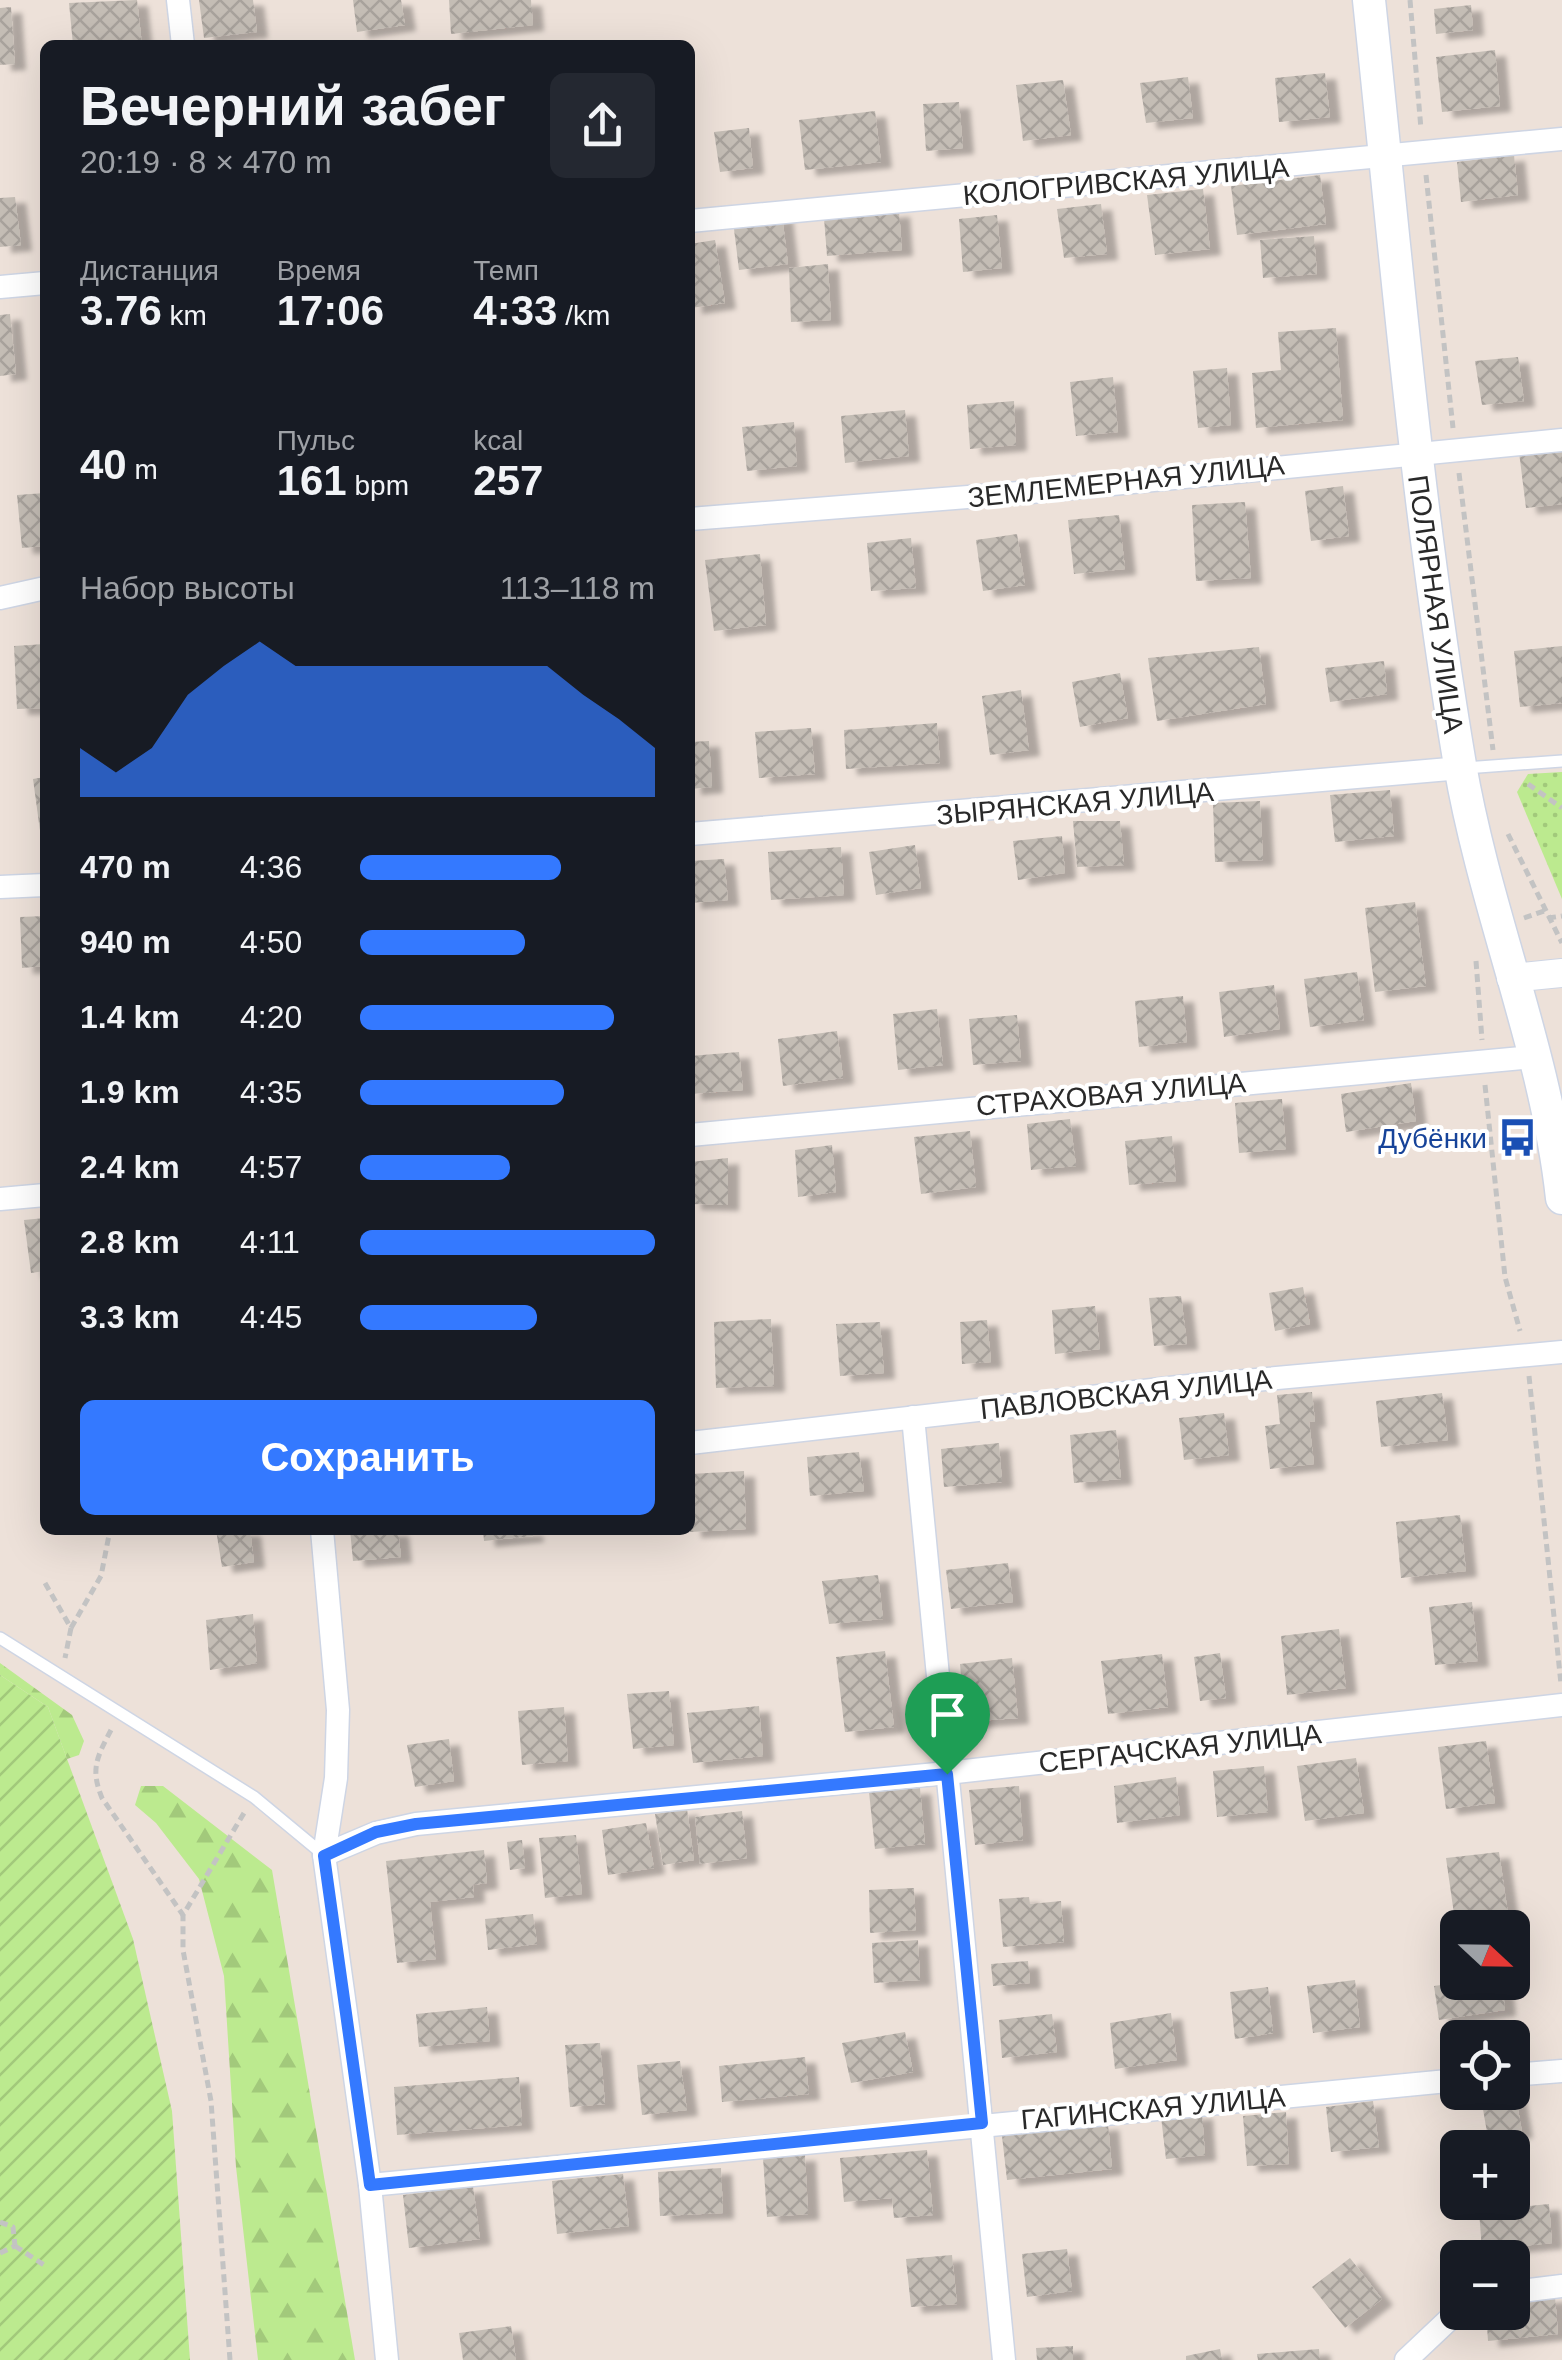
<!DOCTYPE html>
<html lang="ru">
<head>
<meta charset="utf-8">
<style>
	body { margin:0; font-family:Helvetica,sans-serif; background:#242831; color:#f1f3f6; height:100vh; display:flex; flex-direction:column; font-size:38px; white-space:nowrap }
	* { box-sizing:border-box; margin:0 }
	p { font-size:32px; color:#9ea1a6 }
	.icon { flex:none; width:55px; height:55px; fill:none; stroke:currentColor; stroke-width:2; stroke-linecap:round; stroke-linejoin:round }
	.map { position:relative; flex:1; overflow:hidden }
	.drawer { position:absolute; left:40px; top:40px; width:655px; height:1495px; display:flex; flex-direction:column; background:#171b24; border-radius:15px; box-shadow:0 10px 40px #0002 }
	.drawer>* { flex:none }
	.needle { width:65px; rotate:112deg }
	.buttons { position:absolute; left:1440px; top:1910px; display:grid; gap:20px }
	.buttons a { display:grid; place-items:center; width:90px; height:90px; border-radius:15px; background:#171b24; box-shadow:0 10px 40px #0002; font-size:50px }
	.pin { position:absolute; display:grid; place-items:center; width:85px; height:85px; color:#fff; margin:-102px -42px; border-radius:50% 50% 50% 0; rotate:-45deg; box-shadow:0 0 10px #0007 }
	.pin .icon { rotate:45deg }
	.round { display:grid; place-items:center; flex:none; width:105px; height:105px; border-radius:15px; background:#242831 }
	.head { display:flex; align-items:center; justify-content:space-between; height:170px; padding:0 40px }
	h1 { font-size:55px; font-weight:700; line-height:75px }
	.figures { display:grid; grid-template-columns:repeat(3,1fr); gap:15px; height:170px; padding:10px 40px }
	.figures div { display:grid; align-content:center }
	.figures b { font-size:42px; font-weight:700 }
	.figures small { font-size:28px; font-weight:400 }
	.figures p { font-size:28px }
	.chart { height:280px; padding:20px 40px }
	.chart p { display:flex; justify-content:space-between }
	.chart svg { width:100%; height:180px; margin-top:10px; fill:#3479ff; opacity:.7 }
	.cta { display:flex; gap:20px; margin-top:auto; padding:20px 40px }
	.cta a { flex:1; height:115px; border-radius:15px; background:#3479ff; color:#fff; font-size:40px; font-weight:700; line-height:115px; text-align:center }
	ul { padding:0 40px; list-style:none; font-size:32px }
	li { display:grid; grid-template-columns:160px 120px 1fr; align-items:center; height:75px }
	li i { height:25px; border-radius:12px; background:#3479ff }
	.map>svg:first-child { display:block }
	.forest { fill:url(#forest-firs) }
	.park { fill:url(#park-dots) }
	.garden { fill:url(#garden-furrows) }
	.building { fill:url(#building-cross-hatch); filter:url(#shadow) }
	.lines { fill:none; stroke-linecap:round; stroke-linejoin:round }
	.service-casing { stroke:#ced5e4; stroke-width:14 }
	.minor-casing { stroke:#ced5e4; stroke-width:25 }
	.tertiary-casing { stroke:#ced5e4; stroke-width:30 }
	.secondary-casing { stroke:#ced5e4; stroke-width:35 }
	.path { stroke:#c3c3c3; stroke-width:5; stroke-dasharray:8 5; stroke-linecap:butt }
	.service { stroke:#fff; stroke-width:11 }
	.minor { stroke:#fff; stroke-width:22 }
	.tertiary { stroke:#fff; stroke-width:28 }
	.secondary { stroke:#fff; stroke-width:32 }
	.route-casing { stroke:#fff; stroke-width:20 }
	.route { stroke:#3479ff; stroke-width:12 }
	.labels { text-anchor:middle; stroke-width:8; stroke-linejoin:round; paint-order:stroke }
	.street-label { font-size:28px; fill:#292929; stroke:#fff }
	.transit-label { font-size:28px; fill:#164399; stroke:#fff; text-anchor:end }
</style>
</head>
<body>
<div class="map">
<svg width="1562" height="2360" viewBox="0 0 1562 2360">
	<defs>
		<pattern id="forest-firs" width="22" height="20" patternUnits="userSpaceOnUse" patternTransform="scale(2.5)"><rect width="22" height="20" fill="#bcea8f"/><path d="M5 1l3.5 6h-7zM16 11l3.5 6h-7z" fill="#a2c97b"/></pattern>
		<pattern id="park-dots" width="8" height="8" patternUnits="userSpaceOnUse" patternTransform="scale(2.5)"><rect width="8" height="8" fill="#bcea8f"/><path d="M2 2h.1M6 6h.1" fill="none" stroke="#a2c97b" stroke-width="1.8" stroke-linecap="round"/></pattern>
		<pattern id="garden-furrows" width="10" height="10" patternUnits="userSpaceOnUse" patternTransform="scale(2.5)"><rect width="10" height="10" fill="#bcea8f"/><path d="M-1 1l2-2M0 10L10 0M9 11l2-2" fill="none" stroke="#a2c97b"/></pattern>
		<pattern id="building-cross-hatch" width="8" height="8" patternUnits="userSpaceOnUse" patternTransform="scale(2.5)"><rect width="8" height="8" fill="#c4bdb5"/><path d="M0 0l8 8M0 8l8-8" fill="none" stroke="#a8a29c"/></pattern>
		<filter id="shadow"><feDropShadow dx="11" dy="6" stdDeviation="2.5" flood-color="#0004"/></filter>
	</defs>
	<rect width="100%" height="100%" fill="#ede1d9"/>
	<!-- forest -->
	<g class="forest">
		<polygon points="0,1663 72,1715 84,1741 79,1755 67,1759 48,1707 0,1675"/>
		<polygon points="141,1786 163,1786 272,1870 355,2360 258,2360 236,2167 224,1976 199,1879 156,1823 135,1805"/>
	</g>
	<!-- park -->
	<polygon class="park" points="1562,772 1562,899 1517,792 1528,774"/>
	<!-- garden -->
	<polygon class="garden" points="0,1675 48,1707 133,1939 172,2111 190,2360 0,2360"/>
	<!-- building -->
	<g class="building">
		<polygon points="137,0 142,45 73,45 69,3"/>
		<polygon points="199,0 253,0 257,32 204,38"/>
		<polygon points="353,0 401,0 405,25 357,32"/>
		<polygon points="449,0 531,0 533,25 451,34"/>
		<polygon points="1471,5 1473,30 1436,34 1434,9"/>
		<polygon points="11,7 15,64 0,65 0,8"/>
		<polygon points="1495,50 1500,106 1442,112 1436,57"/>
		<polygon points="1325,73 1330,117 1279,122 1275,78"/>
		<polygon points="1188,77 1193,118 1146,123 1140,83"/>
		<polygon points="1063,80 1071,135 1023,141 1016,85"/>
		<polygon points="959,102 963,148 926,151 923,104"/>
		<polygon points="875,111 881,162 805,170 799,120"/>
		<polygon points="749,128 753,168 720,172 714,132"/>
		<polygon points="1514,155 1518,195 1461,202 1457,162"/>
		<polygon points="1320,175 1326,224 1237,235 1231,186"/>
		<polygon points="1203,189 1210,249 1155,255 1147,195"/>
		<polygon points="15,197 21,245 0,247 0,198"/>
		<polygon points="1101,204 1107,254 1064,258 1057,209"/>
		<polygon points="899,211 902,250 827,256 824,218"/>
		<polygon points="782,215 788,264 739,270 733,221"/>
		<polygon points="997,215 1002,268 963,272 959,219"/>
		<polygon points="1314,236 1317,274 1263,278 1260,240"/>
		<polygon points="715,240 725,303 691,308 690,244"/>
		<polygon points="828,264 831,320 791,322 789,268"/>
		<polygon points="10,314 16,374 0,376 0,315"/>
		<polygon points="1336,328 1343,420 1256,428 1252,373 1281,370 1278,332"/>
		<polygon points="1518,357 1524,401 1482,405 1475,361"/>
		<polygon points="1227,368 1231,425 1198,428 1193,371"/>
		<polygon points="1113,377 1118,432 1076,436 1070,382"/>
		<polygon points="1014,401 1016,445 970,449 967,405"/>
		<polygon points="905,410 909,456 845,463 841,416"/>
		<polygon points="794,422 797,466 747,471 742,427"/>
		<polygon points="1562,447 1562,504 1526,508 1519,452"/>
		<polygon points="1343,486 1349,536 1311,541 1305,491"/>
		<polygon points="45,493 45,546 22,548 17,495"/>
		<polygon points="1245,502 1251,578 1196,581 1192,505"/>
		<polygon points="1119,515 1125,569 1074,574 1068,520"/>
		<polygon points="1017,534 1025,585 983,591 976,540"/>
		<polygon points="911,538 916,588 871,591 867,543"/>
		<polygon points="760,554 766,625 714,631 705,560"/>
		<polygon points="45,644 45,708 17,709 14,646"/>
		<polygon points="1562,646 1562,703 1520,707 1514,651"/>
		<polygon points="1259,647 1266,704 1157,721 1148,658"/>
		<polygon points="1384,661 1387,694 1330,702 1325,668"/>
		<polygon points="1120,673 1128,718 1080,727 1072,682"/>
		<polygon points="1021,690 1029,750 990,755 982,696"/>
		<polygon points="937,723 940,763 846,769 844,730"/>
		<polygon points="811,728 815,774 759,778 755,732"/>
		<polygon points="709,741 712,787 690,789 690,742"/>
		<polygon points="45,777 45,838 41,838 33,779"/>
		<polygon points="1390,790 1394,836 1335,842 1330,795"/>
		<polygon points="1260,801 1263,860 1215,862 1213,803"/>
		<polygon points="1073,821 1120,821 1124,865 1077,867"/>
		<polygon points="1062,836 1065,873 1018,880 1013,841"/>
		<polygon points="915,845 921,888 876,895 869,852"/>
		<polygon points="841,847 844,895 771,900 768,852"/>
		<polygon points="724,859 728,900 690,903 690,861"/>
		<polygon points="1415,902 1426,986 1375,992 1365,908"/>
		<polygon points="45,916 45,966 22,968 20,917"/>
		<polygon points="1357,972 1364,1020 1310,1027 1304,979"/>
		<polygon points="1274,985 1280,1029 1224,1037 1219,992"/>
		<polygon points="1183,996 1187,1042 1139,1047 1135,1001"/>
		<polygon points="937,1009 943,1065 898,1070 893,1014"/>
		<polygon points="1017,1015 1021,1061 973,1065 969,1019"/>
		<polygon points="837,1031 843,1078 783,1086 778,1039"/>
		<polygon points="739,1052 743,1090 690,1094 690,1056"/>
		<polygon points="1411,1083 1416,1121 1346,1132 1341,1094"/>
		<polygon points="1282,1099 1286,1149 1239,1153 1235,1103"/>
		<polygon points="1070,1119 1076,1166 1031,1170 1027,1124"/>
		<polygon points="970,1131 976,1187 921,1194 914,1137"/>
		<polygon points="1172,1136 1176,1181 1129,1185 1125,1141"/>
		<polygon points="832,1145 836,1192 798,1197 795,1150"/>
		<polygon points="728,1158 728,1205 690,1204 690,1162"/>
		<polygon points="45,1218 45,1271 31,1273 24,1220"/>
		<polygon points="1303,1287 1310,1324 1275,1331 1269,1293"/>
		<polygon points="1181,1296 1187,1344 1154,1346 1149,1298"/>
		<polygon points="1095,1306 1100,1349 1055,1354 1052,1310"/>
		<polygon points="771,1319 774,1386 716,1388 714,1322"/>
		<polygon points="987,1320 991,1362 962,1364 960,1322"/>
		<polygon points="880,1322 884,1373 840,1376 836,1324"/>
		<polygon points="1312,1392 1315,1422 1309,1421 1314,1464 1270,1469 1265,1426 1280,1424 1277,1395"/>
		<polygon points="1442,1393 1448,1440 1381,1447 1376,1401"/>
		<polygon points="1224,1413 1229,1455 1184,1460 1179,1418"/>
		<polygon points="1116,1430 1121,1479 1074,1483 1070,1435"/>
		<polygon points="999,1443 1002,1482 944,1487 941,1449"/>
		<polygon points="859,1452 864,1491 810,1496 807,1457"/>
		<polygon points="744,1471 746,1529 690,1532 690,1474"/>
		<polygon points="1460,1515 1466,1571 1401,1578 1396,1522"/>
		<polygon points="216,1530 250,1530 254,1562 222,1567"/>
		<polygon points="350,1530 398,1530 401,1557 353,1561"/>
		<polygon points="483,1530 532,1530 533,1536 484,1541"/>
		<polygon points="1008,1563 1013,1602 951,1609 946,1570"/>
		<polygon points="878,1575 883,1619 829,1624 822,1581"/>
		<polygon points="1472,1602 1478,1661 1435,1665 1429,1607"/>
		<polygon points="253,1614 257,1663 210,1670 206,1620"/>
		<polygon points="1339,1629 1346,1688 1287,1695 1281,1636"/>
		<polygon points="885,1651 894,1727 845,1732 836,1657"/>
		<polygon points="1220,1653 1226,1698 1200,1701 1194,1657"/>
		<polygon points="1162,1654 1168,1707 1108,1714 1101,1661"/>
		<polygon points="1012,1658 1018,1718 965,1722 960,1664"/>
		<polygon points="669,1691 674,1745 633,1749 627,1694"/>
		<polygon points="759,1706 763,1756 693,1763 687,1713"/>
		<polygon points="564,1707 568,1761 522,1765 518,1711"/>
		<polygon points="449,1739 454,1781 415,1787 407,1745"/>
		<polygon points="1486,1741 1495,1803 1446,1809 1438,1747"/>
		<polygon points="1356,1758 1364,1813 1305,1821 1297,1766"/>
		<polygon points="1264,1766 1268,1812 1217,1817 1213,1771"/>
		<polygon points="1176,1777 1180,1815 1117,1823 1114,1786"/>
		<polygon points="1019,1786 1023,1840 975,1845 969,1790"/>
		<polygon points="920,1788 925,1844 875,1849 869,1792"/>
		<polygon points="687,1809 694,1860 663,1865 655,1814"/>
		<polygon points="742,1811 747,1858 700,1864 695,1817"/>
		<polygon points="646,1823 654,1868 608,1875 602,1830"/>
		<polygon points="576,1835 582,1894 545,1898 539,1838"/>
		<polygon points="522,1840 525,1868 510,1870 507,1842"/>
		<polygon points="484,1850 487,1883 473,1885 474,1897 430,1902 436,1959 397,1963 386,1861"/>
		<polygon points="1499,1852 1509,1921 1456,1928 1446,1858"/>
		<polygon points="914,1888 916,1930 870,1933 869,1890"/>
		<polygon points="1029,1897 1030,1904 1061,1901 1064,1942 1003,1947 999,1899"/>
		<polygon points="533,1914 537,1944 488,1950 485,1919"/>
		<polygon points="918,1940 920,1980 874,1983 872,1943"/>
		<polygon points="1028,1961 1030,1983 993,1986 991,1964"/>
		<polygon points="1355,1980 1360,2027 1313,2033 1307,1986"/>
		<polygon points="1461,1982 1502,1982 1505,2010 1439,2020 1434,1986"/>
		<polygon points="1268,1987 1273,2033 1235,2039 1230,1992"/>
		<polygon points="487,2007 490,2041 419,2047 416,2014"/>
		<polygon points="1171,2013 1177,2060 1115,2069 1110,2023"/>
		<polygon points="1052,2014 1057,2052 1002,2058 999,2020"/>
		<polygon points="905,2032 913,2072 851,2083 842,2043"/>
		<polygon points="600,2043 605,2104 570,2107 565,2045"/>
		<polygon points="805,2057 809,2094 722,2102 719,2066"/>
		<polygon points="680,2061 687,2110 642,2115 637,2065"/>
		<polygon points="519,2077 522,2125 397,2135 394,2087"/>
		<polygon points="1480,2092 1515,2092 1522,2132 1488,2138"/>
		<polygon points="1373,2101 1379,2147 1331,2152 1326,2107"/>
		<polygon points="1286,2112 1289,2164 1247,2166 1243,2116"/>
		<polygon points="1202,2113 1205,2155 1166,2159 1161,2117"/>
		<polygon points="1108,2124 1112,2169 1007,2180 1002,2136"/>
		<polygon points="927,2150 933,2215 894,2218 892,2198 844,2202 840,2158"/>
		<polygon points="805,2155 808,2214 767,2217 763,2157"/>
		<polygon points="721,2168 723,2213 660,2216 658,2172"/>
		<polygon points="623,2174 629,2226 557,2234 552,2181"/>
		<polygon points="473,2186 480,2239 409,2248 403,2195"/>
		<polygon points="1549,2204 1552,2243 1482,2250 1479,2211"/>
		<polygon points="1067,2249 1072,2291 1027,2297 1022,2254"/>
		<polygon points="952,2255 957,2304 911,2307 906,2259"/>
		<polygon points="1350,2258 1382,2299 1345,2328 1312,2287"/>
		<polygon points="1555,2296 1558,2334 1488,2341 1486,2312 1512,2312 1512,2300"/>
		<polygon points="511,2326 516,2360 463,2360 459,2333"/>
		<polygon points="1073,2346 1073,2360 1037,2360 1036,2348"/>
		<polygon points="1220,2349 1222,2360 1186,2360 1186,2356"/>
		<polygon points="1319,2349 1320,2360 1258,2360 1257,2354"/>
	</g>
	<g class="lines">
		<defs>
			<g id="service">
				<polyline points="1465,768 1562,761"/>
				<polyline points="0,1638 254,1797 324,1855"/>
			</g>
			<g id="minor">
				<polyline points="178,0 183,45"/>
				<polyline points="690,221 1562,139"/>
				<polyline points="0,287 45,283"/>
				<polyline points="690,519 1031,492 1562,440"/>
				<polyline points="0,598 45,588"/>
				<polyline points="690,834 1461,768"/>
				<polyline points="0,887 45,885"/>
				<polyline points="690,1135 1533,1057"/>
				<polyline points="0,1199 45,1195"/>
				<polyline points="913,1417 1004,2360"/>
				<polyline points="690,1443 1178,1387 1562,1352"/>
				<polyline points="322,1530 338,1710 336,1778 324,1855 370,2185 387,2360"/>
				<polyline points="324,1855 376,1833 416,1824 947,1773 1562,1705"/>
				<polyline points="1512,2075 1562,2071"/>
				<polyline points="370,2185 1458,2080"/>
				<polyline points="1512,2292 1562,2286"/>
				<polyline points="1406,2360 1458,2311"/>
			</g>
			<polyline id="tertiary" points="1511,978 1562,973"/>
			<path id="secondary" d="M1369,0C1396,256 1417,511 1460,765C1485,911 1546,1051 1562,1198"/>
		</defs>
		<!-- service casing -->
		<use href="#service" class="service-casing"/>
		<!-- minor casing -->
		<use href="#minor" class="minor-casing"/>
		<!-- tertiary casing -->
		<use href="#tertiary" class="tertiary-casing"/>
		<!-- secondary casing -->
		<use href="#secondary" class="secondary-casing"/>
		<!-- path -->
		<g class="path">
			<polyline points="1410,0 1421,129"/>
			<polyline points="1426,175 1453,428"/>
			<polyline points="1459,473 1493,750"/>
			<polyline points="1528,784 1562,808"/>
			<polyline points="1508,834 1562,943"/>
			<polyline points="1524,918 1544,911"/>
			<polyline points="1548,918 1562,916"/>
			<polyline points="1476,961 1482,1040"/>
			<polyline points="1485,1085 1505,1277 1520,1331"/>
			<polyline points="1529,1376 1561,1684"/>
			<polyline points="45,1583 71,1628 65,1658"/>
			<polyline points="71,1628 101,1576 110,1530"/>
			<path d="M111,1730C97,1757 90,1769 102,1798L183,1915"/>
			<polyline points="0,2222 13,2227 15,2246"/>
			<polyline points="15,2246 44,2265"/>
			<polyline points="0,2253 15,2246"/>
			<polyline points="230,2360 211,2101 183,1950 183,1915 244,1813"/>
		</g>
		<!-- service -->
		<use href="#service" class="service"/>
		<!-- minor -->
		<use href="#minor" class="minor"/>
		<!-- tertiary -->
		<use href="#tertiary" class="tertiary"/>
		<!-- secondary -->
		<use href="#secondary" class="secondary"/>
	</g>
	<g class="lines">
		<defs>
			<polygon id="route" points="947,1774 982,2123 370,2185 324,1856 376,1832 416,1824"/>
		</defs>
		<!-- route casing -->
		<use href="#route" class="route-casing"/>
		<!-- route -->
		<use href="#route" class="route"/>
	</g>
	<!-- icons -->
	<defs>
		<symbol id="bus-bare" viewBox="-9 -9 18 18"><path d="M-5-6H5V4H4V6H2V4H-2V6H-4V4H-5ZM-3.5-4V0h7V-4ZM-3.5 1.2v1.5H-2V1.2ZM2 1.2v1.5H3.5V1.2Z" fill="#1a4fb4" stroke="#fff" stroke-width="2.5" paint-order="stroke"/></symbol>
	</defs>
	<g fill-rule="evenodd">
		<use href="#bus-bare" x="1490" y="1110" width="55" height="55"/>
	</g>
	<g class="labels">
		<!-- street labels -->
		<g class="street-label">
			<text transform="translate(1126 181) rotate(-5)" y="10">КОЛОГРИВСКАЯ УЛИЦА</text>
			<text transform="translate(1126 481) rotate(-6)" y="10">ЗЕМЛЕМЕРНАЯ УЛИЦА</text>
			<text transform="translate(1436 604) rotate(82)" y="10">ПОЛЯРНАЯ УЛИЦА</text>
			<text transform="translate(1075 803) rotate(-5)" y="10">ЗЫРЯНСКАЯ УЛИЦА</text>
			<text transform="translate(1111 1094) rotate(-5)" y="10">СТРАХОВАЯ УЛИЦА</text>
			<text transform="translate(1126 1394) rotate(-6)" y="10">ПАВЛОВСКАЯ УЛИЦА</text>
			<text transform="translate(1180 1748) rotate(-6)" y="10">СЕРГАЧСКАЯ УЛИЦА</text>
			<text transform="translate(1153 2108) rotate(-5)" y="10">ГАГИНСКАЯ УЛИЦА</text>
		</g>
		<!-- transit labels -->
		<g class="transit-label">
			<text x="1487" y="1148">Дубёнки</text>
		</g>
	</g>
</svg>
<div class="buttons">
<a><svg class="needle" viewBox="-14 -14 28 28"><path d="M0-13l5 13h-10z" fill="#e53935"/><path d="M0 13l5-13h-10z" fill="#9ea1a6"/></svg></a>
<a><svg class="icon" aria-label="locate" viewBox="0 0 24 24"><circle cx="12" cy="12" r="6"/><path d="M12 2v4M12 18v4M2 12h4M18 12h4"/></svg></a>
<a>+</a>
<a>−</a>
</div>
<div class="pin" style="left:947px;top:1774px;background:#1e9e55"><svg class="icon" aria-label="arrive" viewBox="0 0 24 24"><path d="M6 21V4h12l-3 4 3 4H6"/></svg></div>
<section class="drawer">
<div class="head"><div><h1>Вечерний забег</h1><p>20:19 · 8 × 470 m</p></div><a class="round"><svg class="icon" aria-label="share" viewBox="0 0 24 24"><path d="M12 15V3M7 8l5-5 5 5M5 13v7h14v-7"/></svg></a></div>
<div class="figures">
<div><p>Дистанция</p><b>3.76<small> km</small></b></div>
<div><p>Время</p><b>17:06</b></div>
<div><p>Темп</p><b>4:33<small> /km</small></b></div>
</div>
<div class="figures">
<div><b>40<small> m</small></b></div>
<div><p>Пульс</p><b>161<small> bpm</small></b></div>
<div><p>kcal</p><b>257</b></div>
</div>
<div class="chart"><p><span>Набор высоты</span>113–118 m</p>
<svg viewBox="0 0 160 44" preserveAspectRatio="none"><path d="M0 44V32L10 38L20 32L30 19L40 12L50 6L60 12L70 12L80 12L90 12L100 12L110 12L120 12L130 12L140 19L150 25L160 32V44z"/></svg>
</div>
<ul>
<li><b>470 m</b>4:36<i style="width:68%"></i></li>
<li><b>940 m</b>4:50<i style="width:56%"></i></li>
<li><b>1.4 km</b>4:20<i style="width:86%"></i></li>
<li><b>1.9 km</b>4:35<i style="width:69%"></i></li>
<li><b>2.4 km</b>4:57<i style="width:51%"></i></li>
<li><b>2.8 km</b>4:11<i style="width:100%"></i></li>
<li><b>3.3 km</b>4:45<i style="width:60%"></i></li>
</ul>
<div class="cta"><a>Сохранить</a></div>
</section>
</div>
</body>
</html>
